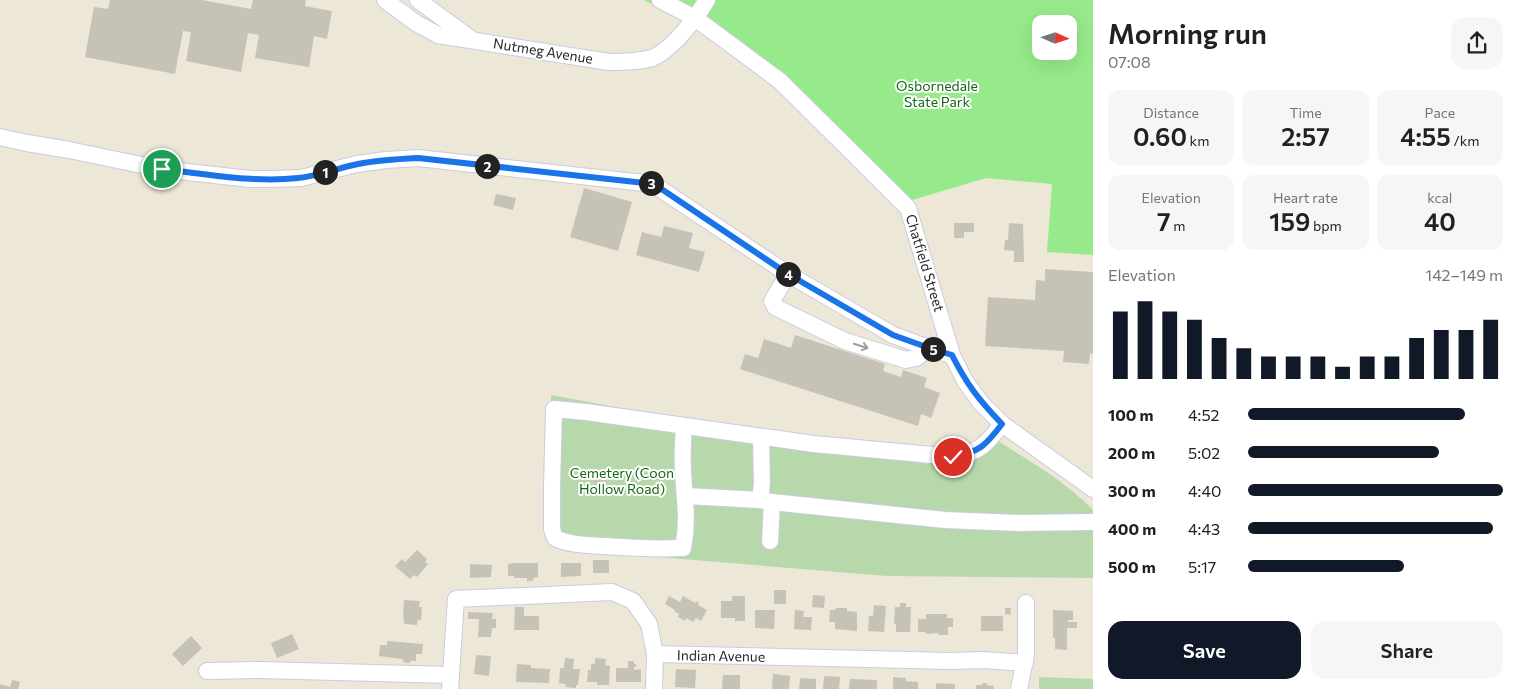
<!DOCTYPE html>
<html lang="en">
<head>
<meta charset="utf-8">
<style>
	body { margin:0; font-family:Commissioner,sans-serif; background:#f6f6f6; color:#202124; height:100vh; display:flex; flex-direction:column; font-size:19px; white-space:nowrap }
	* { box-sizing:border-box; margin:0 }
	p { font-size:16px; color:#757577 }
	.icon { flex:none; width:28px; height:28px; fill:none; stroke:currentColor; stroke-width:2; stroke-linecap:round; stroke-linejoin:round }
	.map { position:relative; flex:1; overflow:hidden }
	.drawer { display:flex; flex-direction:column; background:#fff; width:425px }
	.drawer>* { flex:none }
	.needle { width:32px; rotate:93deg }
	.buttons { position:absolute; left:1032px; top:15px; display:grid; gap:10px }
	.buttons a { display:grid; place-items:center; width:45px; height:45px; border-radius:10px; background:#fff; box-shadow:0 5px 20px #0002; font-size:25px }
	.pin { position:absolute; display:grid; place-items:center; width:42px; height:42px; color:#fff; margin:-21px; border:2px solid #fff; border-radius:50%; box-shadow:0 1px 5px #0007 }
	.km { position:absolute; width:25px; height:25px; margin:-12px; border-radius:50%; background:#222; color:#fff; font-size:14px; line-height:25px; text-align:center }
	.round { display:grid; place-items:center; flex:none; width:52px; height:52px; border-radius:15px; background:#f6f6f6 }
	.summary { display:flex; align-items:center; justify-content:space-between; height:85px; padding:0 15px }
	h1 { font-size:28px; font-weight:600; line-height:38px }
	.metrics { display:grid; grid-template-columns:repeat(3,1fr); gap:8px; height:85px; padding:5px 15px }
	.metrics div { display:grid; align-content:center; border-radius:12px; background:#f6f6f6; text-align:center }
	.metrics b { font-size:25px; font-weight:600 }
	.metrics small { font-size:14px; font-weight:400 }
	.metrics p { font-size:14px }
	.chart { height:140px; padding:10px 15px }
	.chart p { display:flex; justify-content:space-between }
	.chart svg { width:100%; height:90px; margin-top:5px; stroke:#111827; stroke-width:6 }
	.button { display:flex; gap:10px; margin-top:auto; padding:10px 15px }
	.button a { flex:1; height:58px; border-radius:15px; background:#111827; color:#fff; font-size:20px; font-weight:600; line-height:58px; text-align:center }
	.button a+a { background:#f6f6f6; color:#202124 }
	ul { padding:0 15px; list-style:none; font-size:16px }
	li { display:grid; grid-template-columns:80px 60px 1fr; align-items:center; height:38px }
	li i { height:12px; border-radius:6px; background:#111827 }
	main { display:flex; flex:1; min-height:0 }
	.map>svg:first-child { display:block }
	.green { fill:#97ea8b; fill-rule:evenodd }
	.cemetery { fill:#b7d8ab }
	.building { fill:#c6c3b6 }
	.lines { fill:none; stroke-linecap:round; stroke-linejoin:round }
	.minor-casing { stroke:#cbcbe2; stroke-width:18 }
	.minor { stroke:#fff; stroke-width:16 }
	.oneway { stroke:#9e9e9e }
	.route-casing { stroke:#fff; stroke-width:10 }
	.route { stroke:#1a73e8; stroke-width:6 }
	.labels { text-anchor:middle; stroke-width:4; stroke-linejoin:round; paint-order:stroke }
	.street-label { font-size:14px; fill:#272727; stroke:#fff }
	.park-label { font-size:14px; fill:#116911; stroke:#fff }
</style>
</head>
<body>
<main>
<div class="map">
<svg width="1093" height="689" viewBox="0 0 1093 689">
	<rect width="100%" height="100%" fill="#ece7d6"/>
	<!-- green -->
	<path class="green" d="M644,0H1093V255L1047,252L1052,184L986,178L909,201L867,157L706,32ZM1041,24H1069V51H1041Z"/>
	<!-- cemetery -->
	<g class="cemetery">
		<path d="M551,395L653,414L746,430L957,450L990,436C1025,458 1064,480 1093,510V578L887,576L670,558L549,544Z"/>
		<polygon points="1039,677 1093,679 1093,689 1039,689"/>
	</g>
	<!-- building -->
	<g class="building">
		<polygon points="110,0 202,0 251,9 253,0 306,0 305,6 332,11 327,39 314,36 309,67 255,58 259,35 248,33 241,72 186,61 191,32 183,31 175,74 85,57 94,7 108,9"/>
		<polygon points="584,188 632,202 618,251 570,237"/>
		<polygon points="496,194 516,198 513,210 493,205"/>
		<polygon points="954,223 974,223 974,232 964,232 964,238 954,238"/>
		<polygon points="1009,223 1023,224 1024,262 1014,262 1014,251 1004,250 1005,240 1008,240"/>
		<polygon points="664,226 693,233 689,248 705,252 699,272 636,255 642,232 661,237"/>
		<polygon points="1045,269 1093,272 1093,354 1090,353 1089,364 1063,362 1064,351 985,346 988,297 1035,300 1036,280 1045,281"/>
		<polygon points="795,335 885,364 883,371 901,377 903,370 927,378 924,387 940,393 931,418 921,414 918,426 740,369 745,354 758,358 764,339 791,348"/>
		<rect x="594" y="472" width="11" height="11"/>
		<polygon points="417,550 427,559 425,562 428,564 417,577 414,575 410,579 395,566 402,559 405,562"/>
		<rect x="593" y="560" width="16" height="13"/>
		<polygon points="515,563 538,563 538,577 533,578 533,581 527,581 527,578 514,578 514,576 508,576 508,564"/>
		<polygon points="561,563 581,563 581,576 561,577"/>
		<polygon points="470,564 492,565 491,577 470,578"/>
		<rect x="774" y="590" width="12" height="14"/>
		<polygon points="813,595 825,596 824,608 812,607"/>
		<polygon points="669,596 680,602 683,596 695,603 696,601 699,603 698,605 707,610 701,621 696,618 693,622 686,618 685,621 678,617 679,614 674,611 675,610 665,604"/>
		<polygon points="732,596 745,596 745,621 735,621 735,618 721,618 721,601 732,601"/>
		<polygon points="404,600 420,601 419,607 422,607 421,620 418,620 417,625 404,624 404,619 403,618"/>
		<polygon points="900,603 906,603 906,607 911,607 910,632 896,632 896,624 894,624 895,607 900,607"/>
		<polygon points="874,605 886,606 884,632 868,631 869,616 873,616"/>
		<polygon points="515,607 524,607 524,616 539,616 539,630 514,630"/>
		<polygon points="836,608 847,608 847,611 857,612 857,631 835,629 835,622 829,622 830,610 835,610"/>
		<polygon points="1005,608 1011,608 1010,615 1005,614"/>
		<polygon points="755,610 775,610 774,629 755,628"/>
		<polygon points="795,610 804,611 803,617 812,617 811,630 794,629"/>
		<polygon points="1053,610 1073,611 1073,620 1068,620 1068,622 1077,622 1077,628 1067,628 1067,650 1055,649 1055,638 1053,638"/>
		<polygon points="468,612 493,613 492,619 496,619 496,628 492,628 491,637 478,637 479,619 468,619"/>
		<polygon points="926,614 947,614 947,618 953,618 953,627 948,627 948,635 938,635 938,633 926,634 926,632 918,632 918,619 926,619"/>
		<rect x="981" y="616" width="22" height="15"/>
		<polygon points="292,634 299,649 277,658 271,643"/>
		<polygon points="191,636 202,648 183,666 172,654"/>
		<polygon points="387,641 423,644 422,654 416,654 416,661 410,661 410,663 405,663 402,659 379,656 380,645 387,645"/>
		<polygon points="476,655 491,656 489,676 474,674"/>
		<polygon points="565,658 574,659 573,669 580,669 578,685 576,685 576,688 565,687 566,684 559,683 560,668 564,668"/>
		<polygon points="595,658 606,659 605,665 610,666 609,685 597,685 597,682 587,682 588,670 591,670 591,664 595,664"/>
		<polygon points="628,661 634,661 634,664 636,664 636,667 634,667 634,670 641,669 641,682 616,682 616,668 628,668"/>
		<polygon points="517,664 531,665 531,668 550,669 549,683 516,682"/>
		<polygon points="676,669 696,670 695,688 675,687"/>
		<polygon points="773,674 790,676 789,689 772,689"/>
		<polygon points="723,675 740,675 740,689 722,689"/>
		<polygon points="824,676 840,677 839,689 823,689"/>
		<polygon points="893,677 906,678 906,681 918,682 918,689 893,689"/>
		<polygon points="800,678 816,679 816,689 799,689"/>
		<polygon points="850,679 877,680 877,689 849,689"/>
		<polygon points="12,680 20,682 18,689 0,689 0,684 10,687"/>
		<polygon points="936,683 955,684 955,689 936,689"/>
		<polygon points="983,683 987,683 987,685 994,686 994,689 976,689 976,685 982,685"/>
	</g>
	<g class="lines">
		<defs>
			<g id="minor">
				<path d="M385,0L416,23L438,35L609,62C623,62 638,62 652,58C672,50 696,18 707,0"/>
				<polyline points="418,0 471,39"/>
				<polyline points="660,0 695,18 780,81 908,208 952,355 965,381 981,403 1002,424 1093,489"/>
				<polyline points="0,137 27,143 69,150 161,169 250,179 272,179 301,178 357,164 386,160 418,158 653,184 788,274 893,335 929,348 952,355"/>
				<polyline points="788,274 772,301 775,307 845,341 906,360 916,358 929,348"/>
				<path d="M684,426C683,441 682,455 683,470C684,498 689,519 683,548C657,549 631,548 605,546C588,545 570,545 555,538L552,529V487L554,409L586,412L814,444L953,457C980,452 986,445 1002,424"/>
				<polyline points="686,496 760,500 772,502 945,520 1019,523 1093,522"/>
				<polyline points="760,500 762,483 761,437"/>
				<polyline points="770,541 772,502"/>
				<polyline points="207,671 260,670 451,675"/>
				<polyline points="450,689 456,599 612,592 633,601 649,624 655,654 951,661 982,660 1025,663"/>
				<polyline points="654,689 655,654"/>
				<polyline points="1019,689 1026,655 1026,603"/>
			</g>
		</defs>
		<!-- minor casing -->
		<use href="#minor" class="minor-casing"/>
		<!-- minor -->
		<use href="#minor" class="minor"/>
	</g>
	<!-- one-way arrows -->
	<defs><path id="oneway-shaft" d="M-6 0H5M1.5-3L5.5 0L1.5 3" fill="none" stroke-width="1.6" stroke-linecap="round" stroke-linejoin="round" transform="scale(1.25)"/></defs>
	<use class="oneway" href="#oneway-shaft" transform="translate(861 346) rotate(18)"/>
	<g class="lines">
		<defs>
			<path id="route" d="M162,169C207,174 253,183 298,178C318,176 338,168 358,164C378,160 398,159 418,158L654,184L788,274L893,335L929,348L952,355C967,385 979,400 1002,424C986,445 980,452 953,457"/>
		</defs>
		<!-- route casing -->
		<use href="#route" class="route-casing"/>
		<!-- route -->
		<use href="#route" class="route"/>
	</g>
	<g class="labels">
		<!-- street labels -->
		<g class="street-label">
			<text transform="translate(543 51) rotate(9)" y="5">Nutmeg Avenue</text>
			<text transform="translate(925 263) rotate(73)" y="5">Chatfield Street</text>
			<text transform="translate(721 656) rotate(1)" y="5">Indian Avenue</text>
		</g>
		<!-- park labels -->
		<g class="park-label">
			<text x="937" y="91">Osbornedale<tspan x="937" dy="16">State Park</tspan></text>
			<text x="622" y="478">Cemetery (Coon<tspan x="622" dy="16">Hollow Road)</tspan></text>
		</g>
	</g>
</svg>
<div class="buttons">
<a><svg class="needle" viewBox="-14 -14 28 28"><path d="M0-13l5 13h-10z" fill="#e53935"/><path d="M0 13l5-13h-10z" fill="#757577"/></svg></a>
</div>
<div class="pin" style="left:162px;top:169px;background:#1e9e55"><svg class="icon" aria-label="arrive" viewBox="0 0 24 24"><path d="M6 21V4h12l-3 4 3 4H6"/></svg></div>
<div class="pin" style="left:953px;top:457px;background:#d93025"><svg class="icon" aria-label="check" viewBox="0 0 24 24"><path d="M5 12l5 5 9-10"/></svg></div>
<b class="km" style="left:325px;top:172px">1</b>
<b class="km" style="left:487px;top:166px">2</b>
<b class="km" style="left:651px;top:183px">3</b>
<b class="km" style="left:788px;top:274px">4</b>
<b class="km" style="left:933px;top:349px">5</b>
</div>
<section class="drawer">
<div class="summary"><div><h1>Morning run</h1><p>07:08</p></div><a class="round"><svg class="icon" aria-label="share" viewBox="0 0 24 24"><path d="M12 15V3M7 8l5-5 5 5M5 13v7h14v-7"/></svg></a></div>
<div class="metrics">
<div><p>Distance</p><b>0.60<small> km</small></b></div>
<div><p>Time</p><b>2:57</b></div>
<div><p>Pace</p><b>4:55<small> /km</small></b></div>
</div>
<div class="metrics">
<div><p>Elevation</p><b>7<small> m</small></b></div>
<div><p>Heart rate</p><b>159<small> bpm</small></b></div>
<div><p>kcal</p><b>40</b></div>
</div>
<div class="chart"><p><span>Elevation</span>142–149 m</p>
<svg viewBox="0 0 160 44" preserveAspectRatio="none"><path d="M5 44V11M15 44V6M25 44V11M35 44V15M45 44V24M55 44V29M65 44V33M75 44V33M85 44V33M95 44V38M105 44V33M115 44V33M125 44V24M135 44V20M145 44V20M155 44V15"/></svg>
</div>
<ul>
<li><b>100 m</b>4:52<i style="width:85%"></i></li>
<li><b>200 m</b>5:02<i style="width:75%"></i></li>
<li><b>300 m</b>4:40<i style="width:100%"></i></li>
<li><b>400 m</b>4:43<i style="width:96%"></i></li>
<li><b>500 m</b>5:17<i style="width:61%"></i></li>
</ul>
<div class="button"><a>Save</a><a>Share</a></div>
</section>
</main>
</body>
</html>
